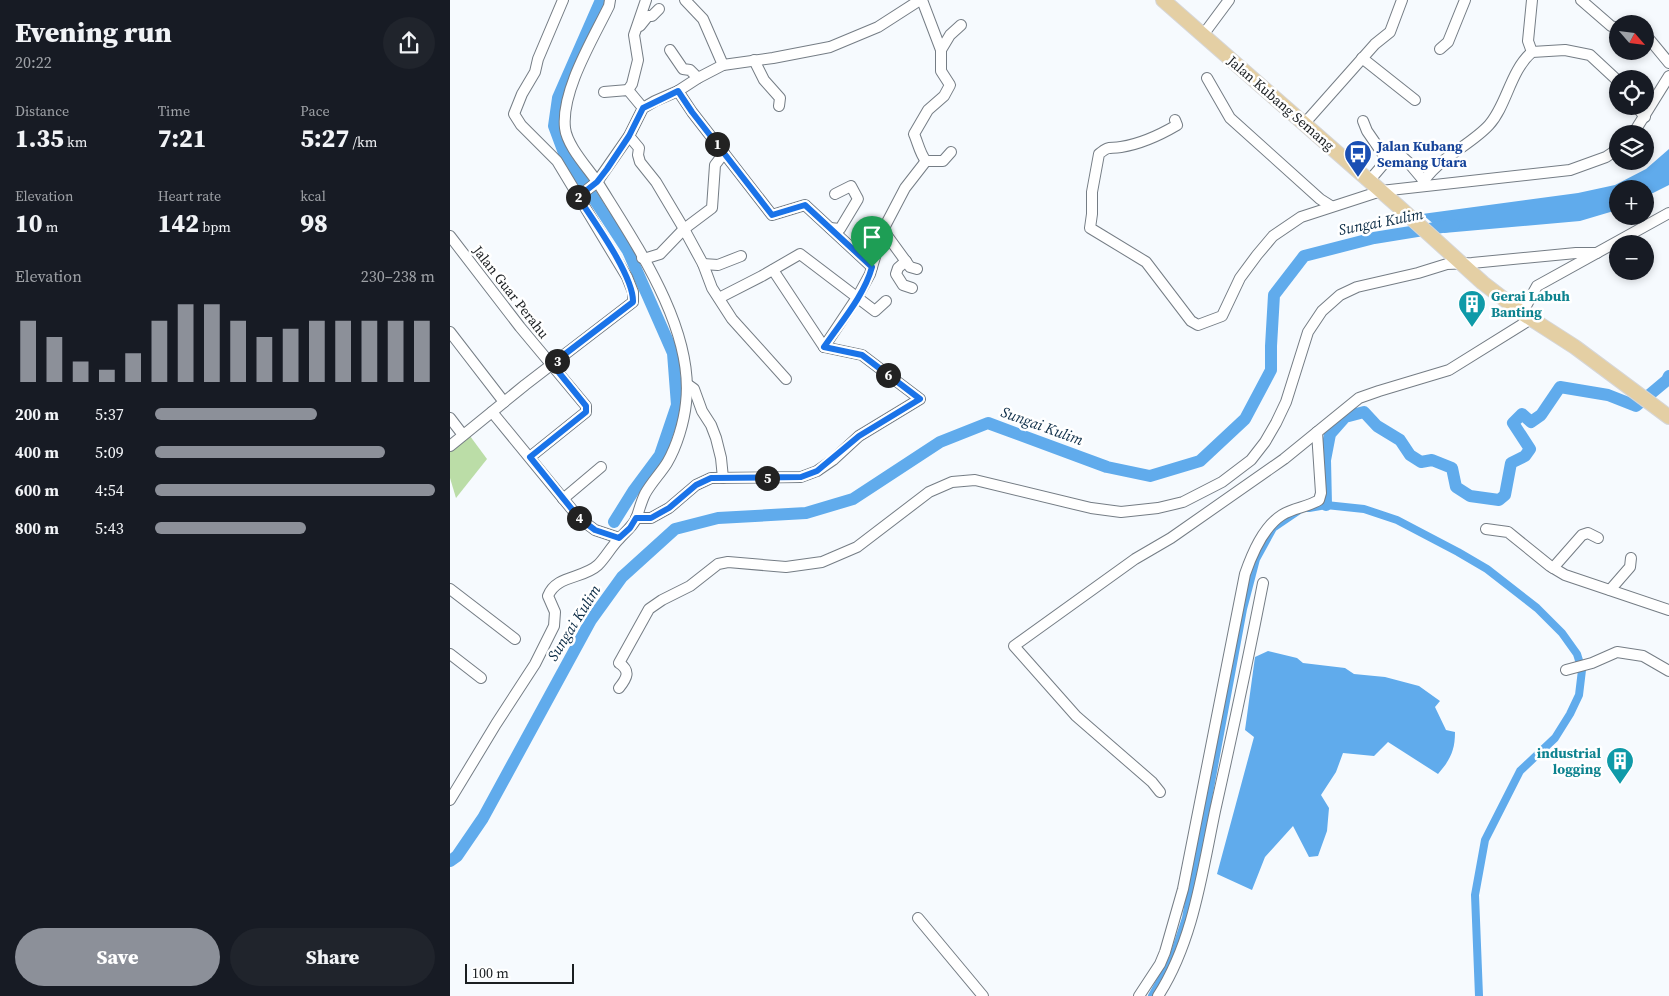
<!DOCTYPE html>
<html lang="en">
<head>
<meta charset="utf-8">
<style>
	body { margin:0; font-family:"Source Serif 4",serif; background:#20242c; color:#f1f3f6; height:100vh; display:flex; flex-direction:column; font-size:19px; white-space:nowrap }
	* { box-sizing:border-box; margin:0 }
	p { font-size:16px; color:#9ea1a6 }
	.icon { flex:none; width:28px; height:28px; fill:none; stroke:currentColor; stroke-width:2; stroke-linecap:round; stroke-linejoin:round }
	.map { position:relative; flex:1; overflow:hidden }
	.panel { display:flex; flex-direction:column; background:#171b24; width:450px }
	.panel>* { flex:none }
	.needle { width:32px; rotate:118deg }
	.fabs { position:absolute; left:1159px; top:15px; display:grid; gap:10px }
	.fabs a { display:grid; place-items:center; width:45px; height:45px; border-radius:50%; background:#171b24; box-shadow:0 2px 8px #0003; font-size:25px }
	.scale { position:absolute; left:15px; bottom:12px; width:109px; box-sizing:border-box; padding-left:5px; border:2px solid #1a1e21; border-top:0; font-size:14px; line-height:18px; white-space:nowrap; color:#1a1e21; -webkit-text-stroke:4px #fff; paint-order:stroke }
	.pin { position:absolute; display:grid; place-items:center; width:42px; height:42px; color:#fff; margin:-51px -21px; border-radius:50% 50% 50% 0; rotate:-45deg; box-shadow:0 0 5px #0007 }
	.pin .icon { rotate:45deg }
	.km { position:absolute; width:25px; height:25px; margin:-12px; border-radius:50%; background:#222; color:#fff; font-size:14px; line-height:25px; text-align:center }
	.round { display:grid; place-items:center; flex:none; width:52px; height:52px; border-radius:26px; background:#20242c }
	.summary { display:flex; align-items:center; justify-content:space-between; height:85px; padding:0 15px }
	h1 { font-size:28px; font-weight:800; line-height:38px }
	.metrics { display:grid; grid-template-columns:repeat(3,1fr); gap:8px; height:85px; padding:5px 15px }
	.metrics div { display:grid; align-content:center }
	.metrics b { font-size:25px; font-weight:800 }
	.metrics small { font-size:14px; font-weight:400 }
	.metrics p { font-size:14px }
	.chart { height:140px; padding:10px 15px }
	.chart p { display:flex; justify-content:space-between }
	.chart svg { width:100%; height:90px; margin-top:5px; stroke:#8c9099; stroke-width:6 }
	.action { display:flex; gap:10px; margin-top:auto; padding:10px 15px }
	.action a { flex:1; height:58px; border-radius:30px; background:#8c9099; color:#fff; font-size:20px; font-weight:800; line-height:58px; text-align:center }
	.action a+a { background:#20242c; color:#f1f3f6 }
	ul { padding:0 15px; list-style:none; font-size:16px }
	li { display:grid; grid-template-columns:80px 60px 1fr; align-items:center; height:38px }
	li i { height:12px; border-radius:6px; background:#8c9099 }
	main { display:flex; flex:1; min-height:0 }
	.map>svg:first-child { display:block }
	.green { fill:#bbdda7 }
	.water { fill:#60abec }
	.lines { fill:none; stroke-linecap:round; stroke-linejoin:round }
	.canal { stroke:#60abec; stroke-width:8 }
	.river { stroke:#60abec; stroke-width:12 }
	.minor-casing { stroke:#757d85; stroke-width:12 }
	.major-casing { stroke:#d6d6d7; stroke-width:16 }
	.minor { stroke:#fff; stroke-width:10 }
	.major { stroke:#e4cfa4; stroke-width:14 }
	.route-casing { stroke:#fff; stroke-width:10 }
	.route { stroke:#1a73e8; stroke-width:6 }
	.labels { text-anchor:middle; stroke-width:5; stroke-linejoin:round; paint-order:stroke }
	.street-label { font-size:14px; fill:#1a1e21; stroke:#fff }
	.transit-label { font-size:14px; font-weight:bold; fill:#164399; stroke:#fff; text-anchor:start }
	.culture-label { font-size:14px; font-weight:bold; fill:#0d838f; stroke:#fff; text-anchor:start }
	.water-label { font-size:15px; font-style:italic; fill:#0c2c46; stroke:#fff }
</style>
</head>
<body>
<main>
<section class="panel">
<div class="summary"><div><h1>Evening run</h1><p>20:22</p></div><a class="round"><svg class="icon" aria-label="share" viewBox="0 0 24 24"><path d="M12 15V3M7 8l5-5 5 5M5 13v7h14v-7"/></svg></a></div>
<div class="metrics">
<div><p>Distance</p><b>1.35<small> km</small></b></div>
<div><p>Time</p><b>7:21</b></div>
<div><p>Pace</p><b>5:27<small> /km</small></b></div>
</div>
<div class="metrics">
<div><p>Elevation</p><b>10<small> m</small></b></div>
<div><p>Heart rate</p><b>142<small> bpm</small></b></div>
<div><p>kcal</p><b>98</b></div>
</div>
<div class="chart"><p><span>Elevation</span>230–238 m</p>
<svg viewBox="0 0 160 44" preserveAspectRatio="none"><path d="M5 44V14M15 44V22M25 44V34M35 44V38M45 44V30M55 44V14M65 44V6M75 44V6M85 44V14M95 44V22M105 44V18M115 44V14M125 44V14M135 44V14M145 44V14M155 44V14"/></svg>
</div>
<ul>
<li><b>200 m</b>5:37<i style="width:58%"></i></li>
<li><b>400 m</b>5:09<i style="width:82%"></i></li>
<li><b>600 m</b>4:54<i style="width:100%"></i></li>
<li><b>800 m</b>5:43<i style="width:54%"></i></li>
</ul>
<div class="action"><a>Save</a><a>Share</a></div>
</section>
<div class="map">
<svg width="1219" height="996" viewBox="0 0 1219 996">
	<rect width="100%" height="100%" fill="#f6fafe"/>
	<!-- green -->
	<polygon class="green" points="20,436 37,459 6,498 0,478 0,452"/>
	<!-- water -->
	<g class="water">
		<polygon points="1219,149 1219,185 1195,197 1195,189 1168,189 1167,210 1130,221 994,233 972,214 1128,193 1165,185 1196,169"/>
		<path d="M818,651L847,658L853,663L895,668L904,674L935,677L969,686L990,701L985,707L996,730L1005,732C1005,751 1000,760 988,774L938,742L924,756L893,753L886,772L871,795L879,808L877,831L868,856L859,857L843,826L815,857L802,890L767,874L804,737L795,730L805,657Z"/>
	</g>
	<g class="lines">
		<!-- canal -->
		<g class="canal">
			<polyline points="859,508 876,505 914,509 947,520 1008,552 1037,569 1087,608 1112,633 1127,654 1132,670 1129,695 1120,714 1105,738 1070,771 1035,840 1025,895 1029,996"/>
			<polyline points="702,996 723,958 736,918 793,609 806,559 823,528 848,511"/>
		</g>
		<!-- river -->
		<g class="river">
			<polyline points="151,0 108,98 104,126 114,153 178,251 223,353 227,405 210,455 184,490 164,522"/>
			<polyline points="876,505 875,460 880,434 895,417 914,412 927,426 950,440 960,455 971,462 982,460 1002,468 1006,487 1020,496 1049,500 1055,495 1061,463 1075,456 1080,449 1063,423 1072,414 1081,422 1091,415 1110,387 1158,395 1186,406 1217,380 1219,376"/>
			<polyline points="0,861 7,856 33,818 141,620 172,577 225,529 268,518 356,513 403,499 490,442 538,423 657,467 700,476 750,461 795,419 821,370 821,346 824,295 854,256 924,238 1004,225"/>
		</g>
		<defs>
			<g id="minor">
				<polyline points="235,0 253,19 273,65"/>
				<polyline points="472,0 491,50"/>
				<polyline points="1131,0 1161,26 1168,28"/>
				<polyline points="190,26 198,16 202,16 209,9"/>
				<polyline points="1195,34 1219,63"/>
				<polyline points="753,35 779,0"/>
				<polyline points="990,49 998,42 1015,0"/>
				<polyline points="220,50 233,69 240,70 248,78"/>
				<polyline points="1082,52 1078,41 1082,0"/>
				<polyline points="912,58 965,100"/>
				<polyline points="304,60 314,80 330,98 329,106"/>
				<polyline points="757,78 780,118 870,199 881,206"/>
				<polyline points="178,90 182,84 188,60 184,35 196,0"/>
				<polyline points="228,91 242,112 322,215 355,205 422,267"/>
				<polyline points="154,92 178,90 193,108"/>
				<polyline points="1186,106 1195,117"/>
				<path d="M725,120L727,125C710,135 690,144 671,147C659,149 660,145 649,154L642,192V214L640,228L696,262L741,321L748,325L772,316L790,278L807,255L823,236L851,217L931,191L1120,170L1156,157L1168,149"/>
				<polyline points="913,121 917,131 937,160"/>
				<polyline points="854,124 925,44 940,32 952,0"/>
				<polyline points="1183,134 1219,76"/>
				<polyline points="179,136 189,148 188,155 190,162 206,182 234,229 253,264 262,288 282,319 336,379"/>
				<path d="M476,161C470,154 468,143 464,134L478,110L494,96L500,85L491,71V50L500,35L511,25"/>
				<polyline points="919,181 942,154 949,154 958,162 974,181"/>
				<path d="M971,186C984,160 1020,146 1039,125C1057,105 1060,71 1082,52L1115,50L1140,55L1168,81"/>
				<polyline points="128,197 147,182 179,136 193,108 205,101 228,91 248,78 273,65 323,58 380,47 428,27 470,0"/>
				<polyline points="380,228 390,229 408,199 401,186 385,194"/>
				<polyline points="433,230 460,267 467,269"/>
				<polyline points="0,236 70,327 136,406 136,412 80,457"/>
				<polyline points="192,258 197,258 210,254 234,229 262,208 265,165 274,153"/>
				<polyline points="456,261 448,268 446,274 453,285 462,288"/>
				<polyline points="253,264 268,265 291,256"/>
				<polyline points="269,298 312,276 350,254 425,311 436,301"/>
				<polyline points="1072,313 1087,286 1219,213"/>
				<polyline points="0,332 54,402"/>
				<polyline points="374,347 408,296 420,274 433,230 455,188 476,161 493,161 501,152"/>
				<polyline points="237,384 244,389 252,411 261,425 266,438 271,458 273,478"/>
				<polyline points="42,412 129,518 145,530 169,538"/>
				<polyline points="0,418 13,435"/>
				<polyline points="0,446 75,385 183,302 183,292 177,277 107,161 71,125 64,114 72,94 85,72 88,59 113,0"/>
				<polyline points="113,499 151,467"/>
				<polyline points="186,518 201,518 219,508 246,485 261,478 351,477 367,471 383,460 409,436 470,399 412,355 374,347 323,270"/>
				<polyline points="1036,529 1058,532 1100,566 1115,575 1219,610"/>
				<polyline points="1103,568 1132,535 1138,533 1148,538"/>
				<polyline points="0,589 65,639"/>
				<polyline points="1160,590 1180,567 1181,558"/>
				<polyline points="0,654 31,678"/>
				<polyline points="1116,670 1142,663 1167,652 1193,656 1219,671"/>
				<path d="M169,688C177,678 181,671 169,663L199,609L212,600L240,586L268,564L278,562L336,567L372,562L407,547L479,492L502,482L525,480L641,508L671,512L708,508L733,502L772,482L801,460L815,442L826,423L836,402L858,332L872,311L890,295L907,287L968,273L997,264L1022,263L1126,253H1147"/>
				<polyline points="710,792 702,782 626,716 564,646 685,559 721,538 834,459 909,398 929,391 999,370 1081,319"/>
				<path d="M0,800L46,724L85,664L104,626L105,612L98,596C106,575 133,579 148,565C156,557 161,547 169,539C175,532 182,527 186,519C189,511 191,502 195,494C201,483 210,474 217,463C227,446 234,422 236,403C245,329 185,243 148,183C138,168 117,146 115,128C111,91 143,39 159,6L160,0"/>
				<polyline points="468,918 533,996"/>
				<path d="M689,996L710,964L715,952L733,889L795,574C802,554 813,527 832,515C843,508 858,507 869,500L871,493L867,432"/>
				<path d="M708,996C743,942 752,873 765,811C782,735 798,660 813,583"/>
			</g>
			<polyline id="major" points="713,0 948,206 1033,283 1072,313 1125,347 1219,417"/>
		</defs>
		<!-- minor casing -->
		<use href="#minor" class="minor-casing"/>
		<!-- major casing -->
		<use href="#major" class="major-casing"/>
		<!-- minor -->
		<use href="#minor" class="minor"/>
		<!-- major -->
		<use href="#major" class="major"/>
	</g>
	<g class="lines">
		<defs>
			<path id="route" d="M228,91L242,112L322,215L355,205L422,267C414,296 391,322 374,347L412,355L470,399L409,436L367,471L351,477L261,478L246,485L219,508L201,518H186L180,528L169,538L145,530L129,518L80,457L136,412V406L102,364L183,302C184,276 143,220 128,197L147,182L157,169L179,136L193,108Z"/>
		</defs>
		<!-- route casing -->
		<use href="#route" class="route-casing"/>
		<!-- route -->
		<use href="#route" class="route"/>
	</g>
	<!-- icons -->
	<defs>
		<symbol id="bus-pin" viewBox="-11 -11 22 30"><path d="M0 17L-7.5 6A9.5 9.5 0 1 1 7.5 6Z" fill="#1a4fb4" stroke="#fff"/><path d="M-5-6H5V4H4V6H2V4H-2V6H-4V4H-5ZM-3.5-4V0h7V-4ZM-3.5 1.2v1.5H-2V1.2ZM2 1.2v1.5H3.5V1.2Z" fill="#fff"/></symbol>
		<symbol id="building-pin" viewBox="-11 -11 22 30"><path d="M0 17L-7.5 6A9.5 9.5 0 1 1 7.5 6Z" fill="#0f9aa8" stroke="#fff"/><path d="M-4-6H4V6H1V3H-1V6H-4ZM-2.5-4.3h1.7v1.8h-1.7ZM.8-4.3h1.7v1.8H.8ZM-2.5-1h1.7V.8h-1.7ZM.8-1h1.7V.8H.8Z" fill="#fff"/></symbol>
	</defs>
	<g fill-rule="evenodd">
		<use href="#bus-pin" x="892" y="138" width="32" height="43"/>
		<use href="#building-pin" x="1006" y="288" width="32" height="43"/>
		<use href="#building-pin" x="1154" y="745" width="32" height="43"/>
	</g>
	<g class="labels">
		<!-- street labels -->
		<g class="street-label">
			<text transform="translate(831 103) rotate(41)" y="5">Jalan Kubang Semang</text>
			<text transform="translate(61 292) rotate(52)" y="5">Jalan Guar Perahu</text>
		</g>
		<!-- transit labels -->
		<g class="transit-label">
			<text x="927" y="151">Jalan Kubang<tspan x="927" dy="16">Semang Utara</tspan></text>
		</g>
		<!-- culture labels -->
		<g class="culture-label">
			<text x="1041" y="301">Gerai Labuh<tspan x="1041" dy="16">Banting</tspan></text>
			<text x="1151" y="758" text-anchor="end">industrial<tspan x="1151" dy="16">logging</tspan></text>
		</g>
		<!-- water labels -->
		<g class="water-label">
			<text transform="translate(931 222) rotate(-11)" y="5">Sungai Kulim</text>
			<text transform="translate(592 426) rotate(20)" y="5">Sungai Kulim</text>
			<text transform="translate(124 623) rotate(-58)" y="5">Sungai Kulim</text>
		</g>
	</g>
</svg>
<div class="fabs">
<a><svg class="needle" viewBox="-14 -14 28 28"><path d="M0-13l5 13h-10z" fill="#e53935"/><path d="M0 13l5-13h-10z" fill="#9ea1a6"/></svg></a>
<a><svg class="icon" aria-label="locate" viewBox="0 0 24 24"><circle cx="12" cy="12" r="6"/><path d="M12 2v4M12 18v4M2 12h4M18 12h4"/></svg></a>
<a><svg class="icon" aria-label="layers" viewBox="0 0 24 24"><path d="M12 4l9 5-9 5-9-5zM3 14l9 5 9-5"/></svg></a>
<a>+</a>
<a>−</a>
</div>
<div class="scale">100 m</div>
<div class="pin" style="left:422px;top:267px;background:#1e9e55"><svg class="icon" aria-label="arrive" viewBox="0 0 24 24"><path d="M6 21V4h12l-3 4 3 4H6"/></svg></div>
<b class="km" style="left:267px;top:144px">1</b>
<b class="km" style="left:128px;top:197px">2</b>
<b class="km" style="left:107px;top:361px">3</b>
<b class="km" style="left:129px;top:518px">4</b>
<b class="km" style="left:317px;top:478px">5</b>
<b class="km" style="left:438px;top:375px">6</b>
</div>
</main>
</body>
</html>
